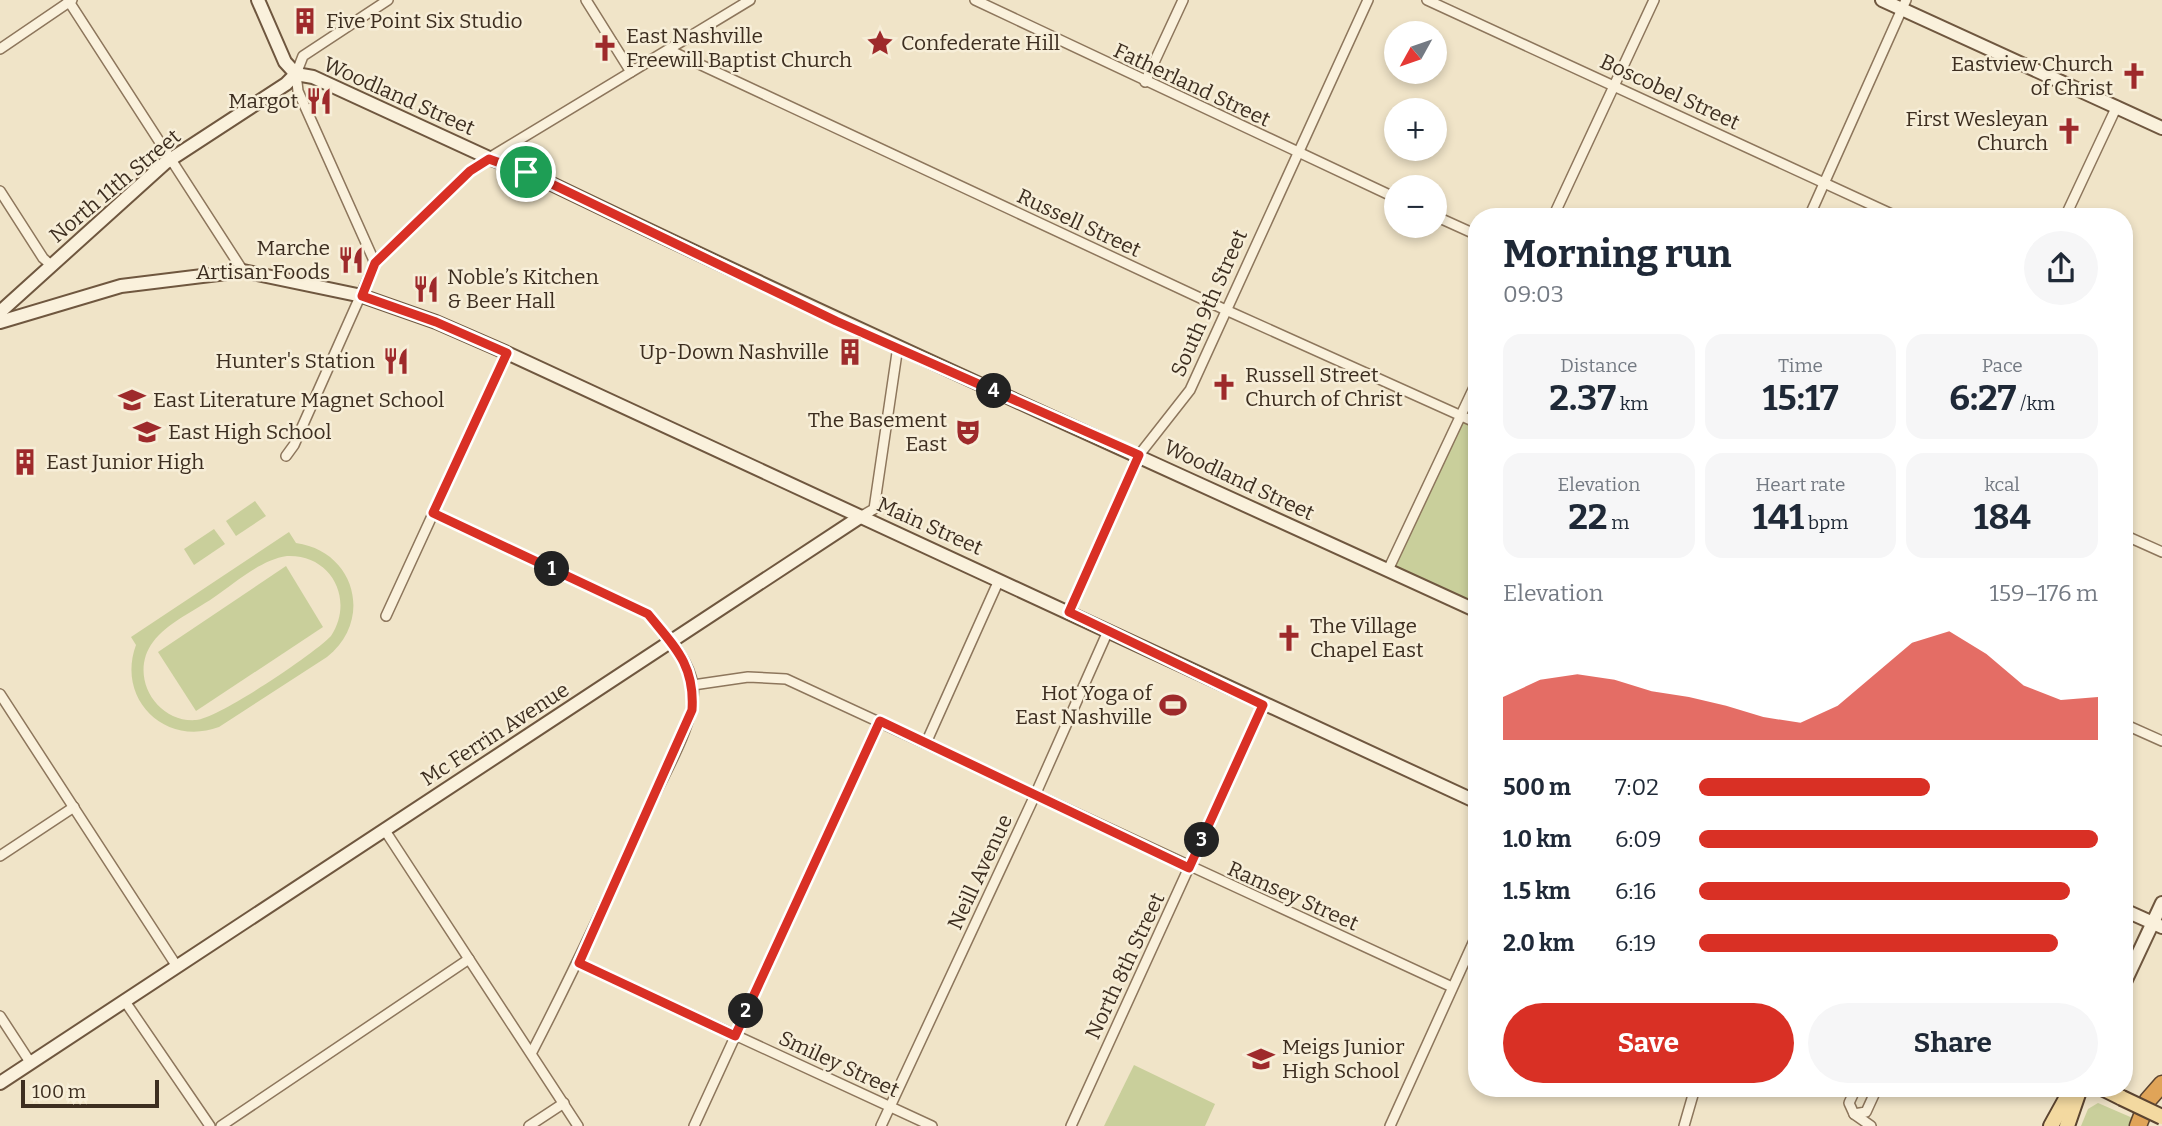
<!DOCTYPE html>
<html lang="en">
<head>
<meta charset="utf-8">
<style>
	body { margin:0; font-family:Bitter,serif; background:#f6f6f7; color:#1f2937; height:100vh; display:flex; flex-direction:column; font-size:26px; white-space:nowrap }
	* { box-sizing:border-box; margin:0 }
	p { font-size:23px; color:#747a83 }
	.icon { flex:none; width:38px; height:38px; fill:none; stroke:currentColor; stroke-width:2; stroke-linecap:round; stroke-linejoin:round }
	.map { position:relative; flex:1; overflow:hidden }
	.sheet { position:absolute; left:1468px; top:208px; width:665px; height:889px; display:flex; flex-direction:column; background:#fff; border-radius:28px; box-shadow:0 4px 10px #0003 }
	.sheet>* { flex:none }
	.needle { width:46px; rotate:230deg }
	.controls { position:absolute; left:1384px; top:21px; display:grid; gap:14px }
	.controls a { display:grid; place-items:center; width:63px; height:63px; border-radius:50%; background:#fff; box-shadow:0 4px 10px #0003; font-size:35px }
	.scale { position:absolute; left:21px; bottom:18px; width:138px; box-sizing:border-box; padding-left:7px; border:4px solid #3d2e20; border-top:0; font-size:19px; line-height:24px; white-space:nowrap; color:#3d2e20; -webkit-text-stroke:5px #f7eed8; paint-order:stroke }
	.pin { position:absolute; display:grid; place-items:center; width:60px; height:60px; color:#fff; margin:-30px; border:4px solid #fff; border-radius:50%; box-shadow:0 2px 7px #0007 }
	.km { position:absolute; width:35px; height:35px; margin:-18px; border-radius:50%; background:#222; color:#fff; font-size:19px; line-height:35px; text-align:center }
	.round { display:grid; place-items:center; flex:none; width:74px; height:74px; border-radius:37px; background:#f6f6f7 }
	.headline { display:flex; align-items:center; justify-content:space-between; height:119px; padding:0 35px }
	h1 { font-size:38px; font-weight:700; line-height:52px }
	.metrics { display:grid; grid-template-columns:repeat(3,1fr); gap:10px; height:119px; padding:7px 35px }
	.metrics div { display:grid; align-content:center; border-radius:18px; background:#f6f6f7; text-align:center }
	.metrics b { font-size:35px; font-weight:700 }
	.metrics small { font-size:19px; font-weight:400 }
	.metrics p { font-size:19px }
	.chart { height:196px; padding:14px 35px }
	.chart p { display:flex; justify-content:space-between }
	.chart svg { width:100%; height:126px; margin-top:7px; fill:#d93025; opacity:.7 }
	.button { display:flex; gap:14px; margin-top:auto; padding:14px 35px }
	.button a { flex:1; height:80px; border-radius:42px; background:#d93025; color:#fff; font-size:28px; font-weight:700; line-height:80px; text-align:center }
	.button a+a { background:#f6f6f7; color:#1f2937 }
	ul { padding:0 35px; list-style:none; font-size:23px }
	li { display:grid; grid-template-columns:112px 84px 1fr; align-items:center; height:52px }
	li i { height:18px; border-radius:9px; background:#d93025 }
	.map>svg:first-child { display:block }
	.green { fill:#c9cf9b; fill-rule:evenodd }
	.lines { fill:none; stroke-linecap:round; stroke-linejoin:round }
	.street-casing { stroke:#8d765c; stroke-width:12 }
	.secondary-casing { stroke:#6f573f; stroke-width:16 }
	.primary-casing { stroke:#5b4430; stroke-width:18 }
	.highway-casing { stroke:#5b4430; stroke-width:19 }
	.street { stroke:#faf1dc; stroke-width:9 }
	.secondary { stroke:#faf1dc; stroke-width:12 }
	.primary { stroke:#f3d9a0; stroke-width:14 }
	.highway { stroke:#e0a458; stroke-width:16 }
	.primary-bridge-casing { stroke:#5b4430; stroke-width:18; stroke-linecap:butt }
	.primary-bridge { stroke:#f3d9a0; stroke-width:14 }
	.route-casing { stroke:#fff; stroke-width:14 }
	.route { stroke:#d93025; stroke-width:9 }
	.labels { text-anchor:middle; stroke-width:5; stroke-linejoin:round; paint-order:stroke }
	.poi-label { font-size:21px; fill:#3d2e20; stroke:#f7eed8; text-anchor:start }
	.street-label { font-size:21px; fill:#3d2e20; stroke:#f7eed8 }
</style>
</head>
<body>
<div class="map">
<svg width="2162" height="1126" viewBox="0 0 2162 1126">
	<rect width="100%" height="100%" fill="#f0e4c8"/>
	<!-- green -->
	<g class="green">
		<polygon points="1462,416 1477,423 1477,611 1388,570"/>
		<polygon points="255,501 266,516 236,536 226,521"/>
		<polygon points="214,529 225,544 194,565 184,549"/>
		<path d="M289,532L296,543C355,551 374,620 327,657L219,727C165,747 116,699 136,645L131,637ZM287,556C331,554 355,599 331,636C314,654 219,718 196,720C156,723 128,675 153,642C167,623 194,611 213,598C235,583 260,560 287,556Z"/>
		<polygon points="286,566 323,627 196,711 158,652"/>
		<polygon points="1134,1065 1215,1104 1205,1126 1104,1126"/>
		<polygon points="2098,1103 2135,1119 2132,1126 2081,1126 2088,1109"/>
	</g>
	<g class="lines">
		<defs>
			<g id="street">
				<polyline points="68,0 243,271"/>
				<polyline points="586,0 631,72"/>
				<polyline points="975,0 1396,198"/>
				<polyline points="1427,0 1898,217"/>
				<polyline points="0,49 72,0"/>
				<polyline points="669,50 1228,311 1477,423"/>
				<polyline points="1145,82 1183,0"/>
				<polyline points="0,191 43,258 52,266"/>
				<polyline points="1435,216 1477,235"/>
				<polyline points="1553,217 1654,0"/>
				<polyline points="1809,217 1906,0"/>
				<polyline points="2065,217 2117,106"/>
				<polyline points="375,263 298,91 296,74 303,56 388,0"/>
				<polyline points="286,456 294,445 375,263 433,206 470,171 489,158 750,0"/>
				<path d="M433,513L648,614C664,633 690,659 693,686C697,719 666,770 652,801C614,885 575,969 532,1052"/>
				<polyline points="860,517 874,509 898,346"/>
				<polyline points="2124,535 2162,552"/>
				<polyline points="1388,570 1477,381"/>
				<polyline points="1069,612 1139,455 1190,390 1368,0"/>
				<polyline points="386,616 507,353"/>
				<polyline points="693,685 748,677 786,679 1452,987"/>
				<polyline points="0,694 176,965"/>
				<polyline points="2124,724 2162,741"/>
				<polyline points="926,743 999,580"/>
				<polyline points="384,829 578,1126"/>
				<polyline points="0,856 74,807"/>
				<polyline points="579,963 932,1126"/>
				<polyline points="124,1000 210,1126"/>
				<polyline points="0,1016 30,1062"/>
				<polyline points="1856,1088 1849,1103 1854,1114 1866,1112 1877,1088"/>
				<polyline points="1854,1114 1871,1126"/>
				<polyline points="221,1126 469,959"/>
				<polyline points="529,1126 564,1103"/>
				<polyline points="694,1126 880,721"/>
				<polyline points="881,1126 1036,793 1108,631"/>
				<polyline points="1071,1126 1263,705"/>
				<polyline points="1390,1126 1477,934"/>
				<polyline points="1684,1126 1695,1088"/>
			</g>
			<g id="secondary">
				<path d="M258,0L285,62L296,74L313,77L489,158L531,174C844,325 1161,466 1477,611"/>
				<polyline points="1882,0 2162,128"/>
				<polyline points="0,312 165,163 286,84 296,74"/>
				<polyline points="0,322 121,286 243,271 362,296 436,322 507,353 1477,802"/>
				<polyline points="2124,910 2162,927"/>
				<polyline points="2124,984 2162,903"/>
				<polyline points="0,1083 860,517"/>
			</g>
			<g id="primary">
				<polyline points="2102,1088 2122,1098"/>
				<polyline points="2051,1126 2072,1088"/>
				<polyline points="2067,1126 2080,1088"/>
			</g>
			<polyline id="highway" points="2138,1126 2148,1100 2162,1084"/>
		</defs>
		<!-- street casing -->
		<use href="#street" class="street-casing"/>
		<!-- secondary casing -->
		<use href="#secondary" class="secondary-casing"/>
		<!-- primary casing -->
		<use href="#primary" class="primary-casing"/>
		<!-- highway casing -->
		<use href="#highway" class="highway-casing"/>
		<!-- street -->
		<use href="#street" class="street"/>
		<!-- secondary -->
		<use href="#secondary" class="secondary"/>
		<!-- primary -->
		<use href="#primary" class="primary"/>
		<!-- highway -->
		<use href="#highway" class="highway"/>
		<defs>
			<polyline id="primary-bridge" points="2122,1098 2162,1117"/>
		</defs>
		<!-- primary-bridge casing -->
		<use href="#primary-bridge" class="primary-bridge-casing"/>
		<!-- primary-bridge -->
		<use href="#primary-bridge" class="primary-bridge"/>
	</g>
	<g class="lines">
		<defs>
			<path id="route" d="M489,159L531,174L836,321L1139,455L1069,612L1263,705L1189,868L880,721L735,1036L579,963L692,710C695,665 675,647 648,614L433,513L507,353L436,322L362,296L375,263L470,171Z"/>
		</defs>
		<!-- route casing -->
		<use href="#route" class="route-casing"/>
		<!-- route -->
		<use href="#route" class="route"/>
	</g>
	<!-- icons -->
	<defs>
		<symbol id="building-bare" viewBox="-9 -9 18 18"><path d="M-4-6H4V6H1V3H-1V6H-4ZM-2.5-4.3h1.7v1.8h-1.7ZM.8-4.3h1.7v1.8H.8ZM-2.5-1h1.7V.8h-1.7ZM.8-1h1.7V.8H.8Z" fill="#9e2a2b" stroke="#f7eed8" stroke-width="2.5" paint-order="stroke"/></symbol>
		<symbol id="sight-bare" viewBox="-9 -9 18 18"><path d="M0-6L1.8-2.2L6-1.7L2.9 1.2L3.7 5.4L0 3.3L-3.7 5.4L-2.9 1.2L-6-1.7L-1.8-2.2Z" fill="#9e2a2b" stroke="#f7eed8" stroke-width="2.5" paint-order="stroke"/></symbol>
		<symbol id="church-bare" viewBox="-9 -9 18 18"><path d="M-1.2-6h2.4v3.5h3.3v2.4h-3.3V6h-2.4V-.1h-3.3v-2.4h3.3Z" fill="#9e2a2b" stroke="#f7eed8" stroke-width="2.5" paint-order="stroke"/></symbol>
		<symbol id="restaurant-bare" viewBox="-9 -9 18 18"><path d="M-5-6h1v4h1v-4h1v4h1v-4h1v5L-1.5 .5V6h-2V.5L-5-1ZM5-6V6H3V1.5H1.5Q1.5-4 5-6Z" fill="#9e2a2b" stroke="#f7eed8" stroke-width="2.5" paint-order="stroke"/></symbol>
		<symbol id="school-bare" viewBox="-9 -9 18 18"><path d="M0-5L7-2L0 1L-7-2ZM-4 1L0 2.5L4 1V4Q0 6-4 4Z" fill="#9e2a2b" stroke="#f7eed8" stroke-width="2.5" paint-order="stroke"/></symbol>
		<symbol id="theatre-bare" viewBox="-9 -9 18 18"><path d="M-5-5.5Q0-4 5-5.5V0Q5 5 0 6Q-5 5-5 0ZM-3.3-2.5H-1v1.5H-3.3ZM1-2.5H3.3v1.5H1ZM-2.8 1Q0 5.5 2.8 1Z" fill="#9e2a2b" stroke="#f7eed8" stroke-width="2.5" paint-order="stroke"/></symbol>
		<symbol id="stadium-bare" viewBox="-9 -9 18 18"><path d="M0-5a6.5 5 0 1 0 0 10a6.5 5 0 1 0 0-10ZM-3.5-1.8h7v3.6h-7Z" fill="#9e2a2b" stroke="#f7eed8" stroke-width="2.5" paint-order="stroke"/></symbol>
	</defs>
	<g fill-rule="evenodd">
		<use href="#building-bare" x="286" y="2" width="38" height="38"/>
		<use href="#sight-bare" x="861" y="24" width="38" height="38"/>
		<use href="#church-bare" x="586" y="29" width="38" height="38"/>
		<use href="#church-bare" x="2115" y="57" width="38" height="38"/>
		<use href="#restaurant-bare" x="300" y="82" width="38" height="38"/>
		<use href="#church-bare" x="2050" y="112" width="38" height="38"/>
		<use href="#restaurant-bare" x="332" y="241" width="38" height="38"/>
		<use href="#restaurant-bare" x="407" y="270" width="38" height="38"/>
		<use href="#building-bare" x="831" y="333" width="38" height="38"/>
		<use href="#restaurant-bare" x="377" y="342" width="38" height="38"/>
		<use href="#church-bare" x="1205" y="368" width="38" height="38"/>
		<use href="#school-bare" x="113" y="381" width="38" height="38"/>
		<use href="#school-bare" x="128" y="413" width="38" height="38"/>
		<use href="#theatre-bare" x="949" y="413" width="38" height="38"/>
		<use href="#building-bare" x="6" y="443" width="38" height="38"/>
		<use href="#church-bare" x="1270" y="619" width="38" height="38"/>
		<use href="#stadium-bare" x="1154" y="686" width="38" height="38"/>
		<use href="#school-bare" x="1242" y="1040" width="38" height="38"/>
	</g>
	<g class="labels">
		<!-- poi labels -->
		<g class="poi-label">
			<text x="326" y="28">Five Point Six Studio</text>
			<text x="626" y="43">East Nashville<tspan x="626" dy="24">Freewill Baptist Church</tspan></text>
			<text x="901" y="50">Confederate Hill</text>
			<text x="2113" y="71" text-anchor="end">Eastview Church<tspan x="2113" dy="24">of Christ</tspan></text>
			<text x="298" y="108" text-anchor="end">Margot</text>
			<text x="2048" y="126" text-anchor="end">First Wesleyan<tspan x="2048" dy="24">Church</tspan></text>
			<text x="330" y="255" text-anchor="end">Marche<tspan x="330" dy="24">Artisan Foods</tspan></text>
			<text x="447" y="284">Noble’s Kitchen<tspan x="447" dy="24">&amp; Beer Hall</tspan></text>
			<text x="829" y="359" text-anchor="end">Up-Down Nashville</text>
			<text x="375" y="368" text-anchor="end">Hunter's Station</text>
			<text x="1245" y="382">Russell Street<tspan x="1245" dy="24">Church of Christ</tspan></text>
			<text x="153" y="407">East Literature Magnet School</text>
			<text x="947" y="427" text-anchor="end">The Basement<tspan x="947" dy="24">East</tspan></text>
			<text x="168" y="439">East High School</text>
			<text x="46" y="469">East Junior High</text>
			<text x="1310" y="633">The Village<tspan x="1310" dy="24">Chapel East</tspan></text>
			<text x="1152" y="700" text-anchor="end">Hot Yoga of<tspan x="1152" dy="24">East Nashville</tspan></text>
			<text x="1282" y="1054">Meigs Junior<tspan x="1282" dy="24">High School</tspan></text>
		</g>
		<!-- street labels -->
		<g class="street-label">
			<text transform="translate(1192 85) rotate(25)" y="7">Fatherland Street</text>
			<text transform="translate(1670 92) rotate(25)" y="7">Boscobel Street</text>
			<text transform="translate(399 96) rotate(24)" y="7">Woodland Street</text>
			<text transform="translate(115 186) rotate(-40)" y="7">North 11th Street</text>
			<text transform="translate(1079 223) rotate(25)" y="7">Russell Street</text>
			<text transform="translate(1209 303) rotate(-66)" y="7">South 9th Street</text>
			<text transform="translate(1239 480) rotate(25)" y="7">Woodland Street</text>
			<text transform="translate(930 526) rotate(24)" y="7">Main Street</text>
			<text transform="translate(495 734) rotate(-33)" y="7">Mc Ferrin Avenue</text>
			<text transform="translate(980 872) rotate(-65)" y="7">Neill Avenue</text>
			<text transform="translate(1293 896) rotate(24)" y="7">Ramsey Street</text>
			<text transform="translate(1125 966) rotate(-65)" y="7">North 8th Street</text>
			<text transform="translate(839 1064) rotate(25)" y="7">Smiley Street</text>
		</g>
	</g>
</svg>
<div class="controls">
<a><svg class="needle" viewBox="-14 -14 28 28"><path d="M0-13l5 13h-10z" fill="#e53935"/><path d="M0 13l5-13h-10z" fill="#747a83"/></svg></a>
<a>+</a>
<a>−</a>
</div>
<div class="scale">100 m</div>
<div class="pin" style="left:526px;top:172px;background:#1e9e55"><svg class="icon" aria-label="arrive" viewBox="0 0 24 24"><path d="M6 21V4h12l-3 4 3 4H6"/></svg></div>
<b class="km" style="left:552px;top:569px">1</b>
<b class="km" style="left:746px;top:1011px">2</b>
<b class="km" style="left:1202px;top:840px">3</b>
<b class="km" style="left:994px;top:391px">4</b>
<section class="sheet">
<div class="headline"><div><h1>Morning run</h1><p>09:03</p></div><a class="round"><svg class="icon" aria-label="share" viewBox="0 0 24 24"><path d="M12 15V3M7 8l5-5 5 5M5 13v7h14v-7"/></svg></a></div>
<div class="metrics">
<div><p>Distance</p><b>2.37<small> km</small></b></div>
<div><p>Time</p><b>15:17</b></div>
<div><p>Pace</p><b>6:27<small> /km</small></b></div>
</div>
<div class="metrics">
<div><p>Elevation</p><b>22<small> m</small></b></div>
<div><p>Heart rate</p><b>141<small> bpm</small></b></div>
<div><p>kcal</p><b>184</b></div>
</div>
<div class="chart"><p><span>Elevation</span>159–176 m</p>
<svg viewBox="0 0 160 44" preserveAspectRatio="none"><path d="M0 44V29L10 23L20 21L30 23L40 27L50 29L60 32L70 36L80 38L90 32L100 21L110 10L120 6L130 14L140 25L150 30L160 29V44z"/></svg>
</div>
<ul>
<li><b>500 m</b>7:02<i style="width:58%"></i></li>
<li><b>1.0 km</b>6:09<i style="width:100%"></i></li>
<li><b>1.5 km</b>6:16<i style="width:93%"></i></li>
<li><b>2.0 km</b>6:19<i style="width:90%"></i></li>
</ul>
<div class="button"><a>Save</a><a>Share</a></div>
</section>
</div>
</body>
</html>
